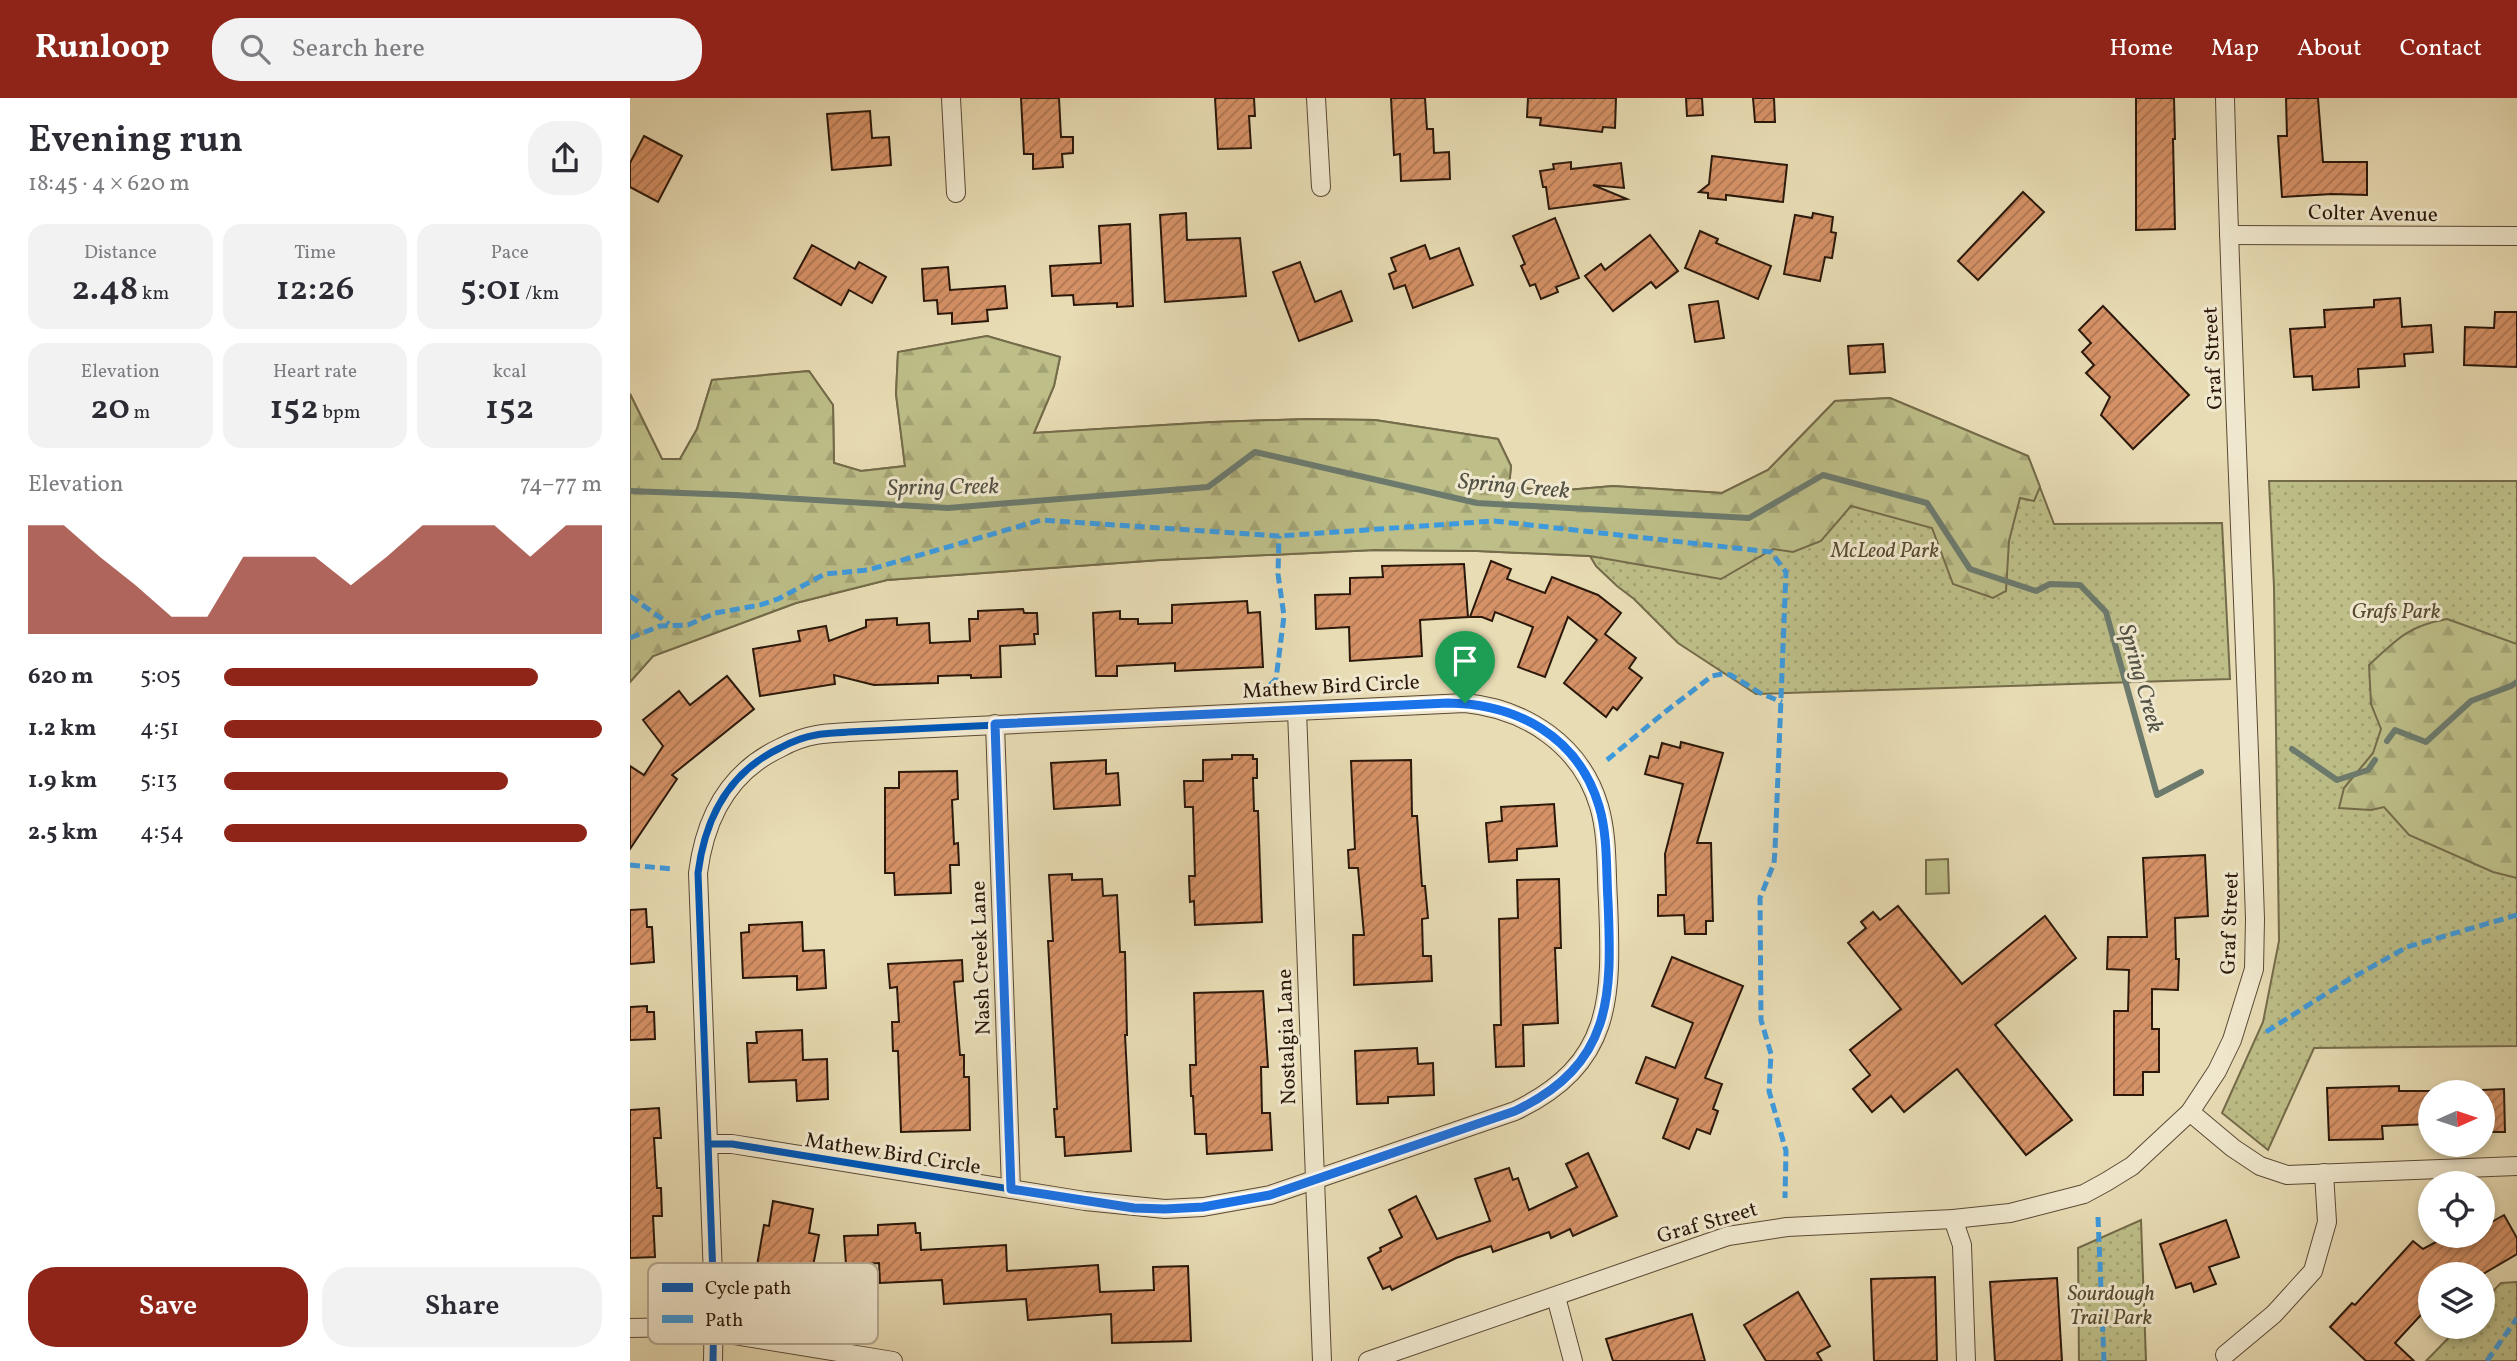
<!DOCTYPE html>
<html lang="en">
<head>
<meta charset="utf-8">
<style>
	body { margin:0; font-family:Vollkorn,serif; background:#f2f2f3; color:#2b2b33; height:100vh; display:flex; flex-direction:column; font-size:26px; white-space:nowrap }
	* { box-sizing:border-box; margin:0 }
	p { font-size:23px; color:#7c7c81 }
	.icon { flex:none; width:38px; height:38px; fill:none; stroke:currentColor; stroke-width:2; stroke-linecap:round; stroke-linejoin:round }
	.map { position:relative; flex:1; overflow:hidden }
	.details { display:flex; flex-direction:column; background:#fff; width:630px }
	.details>* { flex:none }
	.needle { width:46px; rotate:87deg }
	.buttons { position:absolute; left:1788px; top:982px; display:grid; gap:14px }
	.buttons a { display:grid; place-items:center; width:77px; height:77px; border-radius:50%; background:#fff; box-shadow:0 4px 10px #0003; font-size:35px }
	.pin { position:absolute; display:grid; place-items:center; width:60px; height:60px; color:#fff; margin:-72px -30px; border-radius:50% 50% 50% 0; rotate:-45deg; box-shadow:0 0 7px #0007 }
	.pin .icon { rotate:45deg }
	.round { display:grid; place-items:center; flex:none; width:74px; height:74px; border-radius:28px; background:#f2f2f3 }
	.overview { display:flex; align-items:center; justify-content:space-between; height:119px; padding:0 28px }
	h1 { font-size:38px; font-weight:600; line-height:52px }
	.stats { display:grid; grid-template-columns:repeat(3,1fr); gap:10px; height:119px; padding:7px 28px }
	.stats div { display:grid; align-content:center; border-radius:18px; background:#f2f2f3; text-align:center }
	.stats b { font-size:35px; font-weight:600 }
	.stats small { font-size:19px; font-weight:400 }
	.stats p { font-size:19px }
	.chart { height:196px; padding:14px 28px }
	.chart p { display:flex; justify-content:space-between }
	.chart svg { width:100%; height:126px; margin-top:7px; fill:#8f2418; opacity:.7 }
	.primary-button { display:flex; gap:14px; margin-top:auto; padding:14px 28px }
	.primary-button a { flex:1; height:80px; border-radius:28px; background:#8f2418; color:#fff; font-size:28px; font-weight:600; line-height:80px; text-align:center }
	.primary-button a+a { background:#f2f2f3; color:#2b2b33 }
	ul { padding:0 28px; list-style:none; font-size:23px }
	li { display:grid; grid-template-columns:112px 84px 1fr; align-items:center; height:52px }
	li i { height:18px; border-radius:9px; background:#8f2418 }
	header { display:flex; align-items:center; gap:42px; box-sizing:border-box; height:98px; padding:0 35px; background:#8f2418; color:#fff }
	header strong { font-size:33px }
	nav { display:flex; gap:38px; margin-inline-start:auto; font-size:24px }
	.search { width:490px; height:63px; background:#f2f2f3; display:flex; align-items:center; gap:18px; box-sizing:border-box; padding:0 24px; border-radius:28px; color:#7c7c81; font-size:26px }
	main { display:flex; flex:1; min-height:0 }
	.map>svg:first-child { display:block }
	.grass { fill:url(#grass-dots); stroke:#746b4a; stroke-width:2 }
	.forest { fill:url(#forest-firs); stroke:#746b4a; stroke-width:2 }
	.garden { fill:#bdbe88; stroke:#746b4a; stroke-width:2 }
	.lines { fill:none; stroke-linecap:round; stroke-linejoin:round }
	.stream { stroke:#6c7a6d; stroke-width:6 }
	.building { fill:url(#building-hatch); stroke:#2b180b; stroke-width:2 }
	.street-casing { stroke:#5a4935; stroke-width:20 }
	.street { stroke:#f0e8ce; stroke-width:18 }
	.quiet { stroke:#3d9ade; stroke-width:5; stroke-dasharray:10 5; stroke-linecap:butt }
	.cycleway-casing { stroke:#f0e8ce; stroke-width:11 }
	.cycleway { stroke:#0057b8; stroke-width:7 }
	.route-casing { stroke:#fff; stroke-width:14 }
	.route { stroke:#1a73e8; stroke-width:9 }
	.labels { text-anchor:middle; stroke-width:6; stroke-linejoin:round; paint-order:stroke }
	.street-label { font-size:21px; fill:#2b180b; stroke:#f0e8ce }
	.park-label { font-size:21px; font-style:italic; fill:#574a30; stroke:#f0e8ce }
	.water-label { font-size:23px; font-style:italic; fill:#515144; stroke:#f0e8ce }
	.key { fill:#f0e8ce; stroke:#b5aa94; stroke-width:2 }
	.key-label { font-size:19px; fill:#2b180b }
</style>
</head>
<body>
<header>
<strong>Runloop</strong>
<div class="search"><svg class="icon" aria-label="search" viewBox="0 0 24 24"><circle cx="10" cy="10" r="6"/><path d="M15 15l6 6"/></svg>Search here</div>
<nav><a>Home</a><a>Map</a><a>About</a><a>Contact</a></nav>
</header>
<main>
<section class="details">
<div class="overview"><div><h1>Evening run</h1><p>18:45 · 4 × 620 m</p></div><a class="round"><svg class="icon" aria-label="share" viewBox="0 0 24 24"><path d="M12 15V3M7 8l5-5 5 5M5 13v7h14v-7"/></svg></a></div>
<div class="stats">
<div><p>Distance</p><b>2.48<small> km</small></b></div>
<div><p>Time</p><b>12:26</b></div>
<div><p>Pace</p><b>5:01<small> /km</small></b></div>
</div>
<div class="stats">
<div><p>Elevation</p><b>20<small> m</small></b></div>
<div><p>Heart rate</p><b>152<small> bpm</small></b></div>
<div><p>kcal</p><b>152</b></div>
</div>
<div class="chart"><p><span>Elevation</span>74–77 m</p>
<svg viewBox="0 0 160 44" preserveAspectRatio="none"><path d="M0 44V6L10 6L20 17L30 27L40 38L50 38L60 17L70 17L80 17L90 27L100 17L110 6L120 6L130 6L140 17L150 6L160 6V44z"/></svg>
</div>
<ul>
<li><b>620 m</b>5:05<i style="width:83%"></i></li>
<li><b>1.2 km</b>4:51<i style="width:100%"></i></li>
<li><b>1.9 km</b>5:13<i style="width:75%"></i></li>
<li><b>2.5 km</b>4:54<i style="width:96%"></i></li>
</ul>
<div class="primary-button"><a>Save</a><a>Share</a></div>
</section>
<div class="map">
<svg width="1887" height="1263" viewBox="0 0 1887 1263">
	<defs>
		<pattern id="grass-dots" width="8" height="8" patternUnits="userSpaceOnUse" patternTransform="scale(1.75)"><rect width="8" height="8" fill="#bdbe88"/><path d="M2 2h.1M6 6h.1" fill="none" stroke="#a3a374" stroke-width="1.8" stroke-linecap="round"/></pattern>
		<pattern id="forest-firs" width="22" height="20" patternUnits="userSpaceOnUse" patternTransform="scale(1.75)"><rect width="22" height="20" fill="#bdbe88"/><path d="M5 1l3.5 6h-7zM16 11l3.5 6h-7z" fill="#a3a374"/></pattern>
		<pattern id="building-hatch" width="6" height="6" patternUnits="userSpaceOnUse" patternTransform="scale(1.75)"><rect width="6" height="6" fill="#d69267"/><path d="M-1 1l2-2M0 6l6-6M5 7l2-2" fill="none" stroke="#ae7653"/></pattern>
	</defs>
	<rect width="100%" height="100%" fill="#e8dcb4"/>
	<filter id="stains"><feTurbulence type="fractalNoise" baseFrequency=".00286" numOctaves="4"/><feColorMatrix values="0 0 0 0 .2 0 0 0 0 .09 0 0 0 0 .02 0 0 0 .5 -.17"/></filter>
	<radialGradient id="worn" r=".72"><stop offset=".6" stop-color="#630" stop-opacity="0"/><stop offset="1" stop-color="#630" stop-opacity=".3"/></radialGradient>
	<!-- grass -->
	<g class="grass">
		<polygon points="357,238 430,259 424,288 404,335 583,324 677,321 745,322 868,341 881,368 879,389 925,393 983,388 1092,395 1138,372 1205,303 1260,300 1398,358 1424,426 1592,425 1600,581 1126,596 1048,545 1004,501 987,488 966,468 960,458 847,453 745,452 530,462 257,482 166,505 23,558 0,584 0,296 32,361 50,361 67,331 82,282 179,273 203,307 204,365 231,373 275,368 266,296 268,254"/>
		<polygon points="1639,383 1887,383 1887,948 1684,950 1638,1052 1592,1015 1633,924 1649,843 1644,489"/>
		<polygon points="1511,1122 1516,1263 1449,1263 1448,1150"/>
		<polygon points="1887,1184 1887,1263 1796,1263 1829,1229 1853,1228 1853,1203 1871,1185"/>
	</g>
	<!-- forest -->
	<g class="forest">
		<polygon points="357,238 430,259 424,288 404,335 583,324 677,321 745,322 868,341 881,368 879,389 925,393 983,388 1092,395 1138,372 1205,303 1260,300 1398,358 1410,389 1404,403 1390,400 1379,443 1376,493 1363,500 1323,486 1302,430 1221,408 1191,443 1163,454 1143,451 1091,481 960,458 847,453 745,452 530,462 257,482 166,505 23,558 0,584 0,296 32,361 50,361 67,331 82,282 179,273 203,307 204,365 231,373 275,368 266,296 268,254"/>
		<path d="M1817,521L1887,546V780L1863,774L1779,737L1754,709L1741,712L1709,710L1714,690L1743,655L1751,631L1741,606L1739,567C1767,541 1778,528 1817,521Z"/>
	</g>
	<!-- garden -->
	<polygon class="garden" points="1318,761 1319,795 1296,796 1296,762"/>
	<g class="lines">
		<!-- stream -->
		<g class="stream">
			<polyline points="0,393 105,397 318,410 578,389 625,354 847,405 1119,420 1193,377 1297,405 1340,471 1406,493 1420,486 1450,487 1476,514 1527,697 1571,674"/>
			<polyline points="1757,643 1765,632 1796,644 1841,603 1881,588 1887,584"/>
			<polyline points="1662,651 1707,682 1738,672 1745,662"/>
		</g>
	</g>
	<!-- building -->
	<g class="building">
		<polygon points="391,0 429,0 431,39 443,39 443,55 432,56 433,69 403,71 403,56 394,56"/>
		<polygon points="585,0 624,0 625,18 619,18 621,50 588,51"/>
		<polygon points="761,0 795,0 797,31 803,31 804,55 819,54 820,81 771,83 770,56 764,57"/>
		<polygon points="898,0 986,0 985,30 973,29 972,34 910,27 911,20 897,19"/>
		<polygon points="1056,0 1072,0 1073,17 1057,18"/>
		<polygon points="1123,0 1144,0 1145,24 1125,24"/>
		<polygon points="1506,0 1544,0 1545,41 1543,41 1545,131 1506,132"/>
		<polygon points="1656,0 1688,0 1693,64 1737,64 1737,97 1702,96 1652,99 1648,38 1657,38"/>
		<polygon points="240,13 242,40 259,39 261,67 202,72 197,16"/>
		<polygon points="14,38 52,58 28,104 0,89 0,65"/>
		<polygon points="1082,58 1157,67 1153,104 1096,97 1096,102 1078,100 1078,95 1069,94 1079,86"/>
		<polygon points="941,64 941,71 991,65 994,90 963,87 997,101 919,111 916,89 913,89 910,73 924,71 923,66"/>
		<polygon points="1393,94 1414,114 1348,182 1328,163"/>
		<polygon points="556,115 557,142 610,140 616,198 535,204 530,117"/>
		<polygon points="1183,115 1203,119 1201,134 1206,135 1202,160 1195,159 1190,183 1154,176 1165,117 1182,120"/>
		<polygon points="925,120 949,180 926,189 928,194 911,201 905,186 900,188 891,168 895,166 883,138"/>
		<polygon points="500,126 503,208 487,209 487,205 444,207 443,197 422,198 420,168 471,165 469,128"/>
		<polygon points="1070,133 1088,141 1086,145 1141,168 1128,201 1055,170"/>
		<polygon points="1020,137 1048,173 1026,190 1021,184 983,213 955,178 971,166 975,172"/>
		<polygon points="182,147 225,171 229,164 256,179 242,205 219,192 211,207 164,180"/>
		<polygon points="795,147 800,161 829,150 843,187 783,210 775,187 764,191 759,176 766,173 761,160"/>
		<polygon points="670,164 685,204 711,193 722,223 669,243 643,174"/>
		<polygon points="318,169 320,192 375,188 377,210 357,212 358,223 322,226 322,215 308,216 307,202 294,203 292,171"/>
		<polygon points="1770,200 1772,229 1801,227 1803,254 1774,256 1775,268 1728,271 1729,289 1683,292 1682,278 1664,279 1660,231 1695,229 1694,212 1744,209 1744,202"/>
		<polygon points="1088,203 1094,240 1065,244 1059,207"/>
		<polygon points="1473,208 1559,297 1503,351 1471,317 1480,299 1456,275 1464,267 1452,254 1461,245 1449,232"/>
		<polygon points="1865,214 1887,214 1887,269 1834,267 1835,229 1864,230"/>
		<polygon points="1253,246 1255,274 1220,276 1218,248"/>
		<polygon points="861,463 881,471 877,481 915,495 922,479 968,497 991,515 975,536 1006,560 999,570 1012,580 987,612 983,609 976,619 934,585 967,542 938,519 915,579 888,569 903,529 865,514 862,523 852,519 840,519"/>
		<polygon points="834,466 838,519 790,522 792,558 720,563 719,529 686,531 685,497 720,496 720,480 753,479 752,468"/>
		<polygon points="617,503 618,515 630,514 633,569 545,573 545,565 487,568 487,578 466,578 463,515 490,513 490,521 508,521 508,526 542,525 542,507"/>
		<polygon points="393,511 394,515 407,515 408,536 404,536 405,546 370,548 371,579 341,580 341,577 308,578 308,585 244,587 204,577 205,586 130,598 123,551 170,543 168,533 196,528 199,543 236,529 236,522 267,520 267,527 299,525 300,545 340,543 339,521 348,521 348,513"/>
		<polygon points="97,578 124,611 42,677 47,681 0,751 0,668 14,677 33,648 13,622 49,593 60,607"/>
		<polygon points="1051,644 1093,655 1067,745 1081,745 1083,823 1076,823 1076,836 1055,836 1054,817 1028,818 1028,797 1036,797 1035,756 1053,686 1015,676 1020,658 1028,660 1032,645 1050,650"/>
		<polygon points="602,657 623,657 623,661 627,661 627,680 623,680 624,713 628,713 632,824 565,827 564,803 560,804 559,778 565,778 563,709 555,709 554,683 573,683 573,662 602,661"/>
		<polygon points="476,662 476,676 488,675 490,707 424,711 421,665"/>
		<polygon points="781,662 782,718 787,718 792,788 795,788 798,820 792,821 793,858 801,858 802,883 724,887 723,837 734,837 728,770 719,770 718,752 725,751 721,663"/>
		<polygon points="327,673 328,701 322,702 324,746 328,745 329,767 320,767 321,795 265,797 264,775 255,775 255,690 269,690 269,674"/>
		<polygon points="924,706 927,748 887,751 887,762 859,764 856,725 872,723 871,709"/>
		<polygon points="1575,757 1578,818 1545,820 1546,861 1549,861 1548,892 1522,891 1522,931 1529,931 1529,974 1513,974 1513,997 1484,997 1484,913 1498,913 1499,872 1477,871 1478,839 1517,839 1513,760"/>
		<polygon points="442,776 442,782 472,781 473,798 487,797 490,854 495,854 497,937 495,937 501,1053 435,1058 434,1039 426,1039 424,1011 427,1011 418,843 423,843 419,777"/>
		<polygon points="929,781 931,850 925,850 928,925 893,927 894,968 866,969 864,927 871,927 869,821 888,820 887,782"/>
		<polygon points="1268,808 1332,886 1415,818 1446,860 1365,927 1442,1022 1396,1057 1327,971 1274,1014 1261,998 1242,1014 1223,991 1240,977 1220,952 1271,911 1218,845 1236,830 1231,824 1243,814 1250,822"/>
		<polygon points="16,811 17,829 22,829 24,864 0,866 0,812"/>
		<polygon points="172,824 173,853 194,852 196,890 167,892 167,878 113,880 111,835 119,834 119,827"/>
		<polygon points="1042,859 1113,888 1075,980 1092,986 1083,1011 1088,1013 1080,1036 1067,1031 1059,1051 1033,1040 1048,1001 1006,985 1016,959 1045,970 1063,925 1022,908"/>
		<polygon points="332,862 333,883 324,884 330,957 334,957 334,979 339,979 340,1032 271,1034 268,953 263,953 262,924 269,924 267,889 260,890 258,866"/>
		<polygon points="633,893 638,969 631,969 632,1015 640,1015 642,1052 577,1056 576,1036 565,1036 563,998 561,998 560,967 566,967 564,895"/>
		<polygon points="17,908 17,914 24,914 25,941 0,942 0,909"/>
		<polygon points="172,932 173,962 197,961 198,1001 167,1003 166,982 119,984 117,945 127,945 126,934"/>
		<polygon points="787,950 788,966 803,965 804,997 758,999 758,1005 727,1006 725,953"/>
		<polygon points="1769,988 1769,993 1801,993 1801,1026 1752,1028 1753,1041 1699,1042 1697,990"/>
		<polygon points="1874,991 1875,1034 1853,1034 1853,992"/>
		<polygon points="29,1010 31,1040 24,1040 27,1090 31,1090 32,1118 23,1118 25,1159 0,1160 0,1012"/>
		<polygon points="958,1055 987,1118 943,1138 940,1131 921,1140 919,1134 863,1154 861,1148 826,1160 762,1192 760,1188 753,1191 738,1160 751,1153 750,1150 772,1139 759,1112 786,1098 807,1141 860,1123 845,1081 879,1070 883,1082 888,1080 899,1112 947,1089 936,1066"/>
		<polygon points="143,1103 183,1111 179,1135 189,1137 179,1189 125,1179 134,1127 139,1128"/>
		<polygon points="1874,1117 1887,1140 1887,1156 1853,1176 1801,1176 1801,1206 1765,1245 1784,1263 1736,1263 1700,1229 1722,1205 1725,1207 1783,1143 1793,1151 1817,1138 1853,1138 1853,1129"/>
		<polygon points="1596,1122 1609,1159 1579,1169 1586,1186 1564,1194 1561,1185 1546,1190 1530,1146"/>
		<polygon points="285,1125 286,1135 290,1135 291,1152 376,1147 377,1173 468,1167 470,1194 524,1192 523,1169 558,1168 561,1243 482,1245 481,1216 398,1222 396,1201 314,1206 312,1182 250,1185 249,1165 216,1167 214,1138 248,1137 248,1127"/>
		<polygon points="1305,1179 1307,1263 1244,1263 1241,1181"/>
		<polygon points="1427,1180 1432,1263 1365,1263 1360,1184"/>
		<polygon points="1168,1194 1200,1248 1187,1255 1192,1263 1136,1263 1114,1227"/>
		<polygon points="1062,1216 1075,1263 983,1263 976,1241"/>
	</g>
	<g class="lines">
		<defs>
			<g id="street">
				<polyline points="321,0 326,95"/>
				<polyline points="686,0 691,89"/>
				<polyline points="1599,137 1887,138"/>
				<polyline points="667,613 692,1263"/>
				<polyline points="365,626 381,1091"/>
				<polyline points="1560,1014 1603,1050 1630,1068 1657,1077 1887,1068"/>
				<path d="M78,1046H102L455,1103L535,1111L573,1109L640,1097L885,1013C983,966 982,900 978,803C976,772 978,738 969,708C951,647 896,611 835,605L218,634C208,635 197,635 186,637C174,639 161,644 150,650C99,674 75,720 68,775L84,1206L83,1263"/>
				<polyline points="1323,1121 1332,1147 1336,1263"/>
				<polyline points="926,1199 943,1263"/>
				<polyline points="0,1230 55,1229 263,1263"/>
				<polyline points="1595,1257 1644,1216 1683,1173 1697,1124 1694,1075"/>
				<path d="M738,1263L1098,1138L1157,1129L1323,1121L1380,1115L1454,1096L1476,1084L1502,1068L1560,1014L1587,973L1602,942L1624,871L1625,821C1616,547 1602,274 1595,0"/>
			</g>
		</defs>
		<!-- street casing -->
		<use href="#street" class="street-casing"/>
		<!-- street -->
		<use href="#street" class="street"/>
		<!-- quiet -->
		<g class="quiet">
			<polyline points="0,498 39,526"/>
			<polyline points="0,540 30,528 58,527 85,515 130,507 148,501 195,476 238,472 411,422 649,438 864,423 1141,454 1156,474 1145,752 1144,765 1130,800 1131,922 1141,956 1139,993 1156,1053 1155,1100"/>
			<polyline points="640,587 646,581 654,518 648,476 649,438"/>
			<polyline points="977,662 1035,614 1082,578 1092,576 1101,577 1130,595 1152,604"/>
			<polyline points="0,767 42,771"/>
			<polyline points="1636,934 1713,885 1777,849 1887,817"/>
			<polyline points="1468,1119 1474,1263"/>
			<polyline points="1857,1263 1887,1220"/>
		</g>
		<defs>
			<path id="cycleway" d="M78,1046H102L455,1103L535,1111L573,1109L640,1097L885,1013C983,966 982,900 978,803C976,772 978,738 969,708C951,647 896,611 835,605L218,634C208,635 197,635 186,637C174,639 161,644 150,650C99,674 75,720 68,775L84,1206L83,1263"/>
		</defs>
		<!-- cycleway casing -->
		<use href="#cycleway" class="cycleway-casing"/>
		<!-- cycleway -->
		<use href="#cycleway" class="cycleway"/>
	</g>
	<g class="lines">
		<defs>
			<path id="route" d="M818,605C887,606 948,638 969,708C978,738 976,772 978,803C982,899 983,966 885,1013L640,1097L573,1109L535,1111L504,1110L381,1091L365,626Z"/>
		</defs>
		<!-- route casing -->
		<use href="#route" class="route-casing"/>
		<!-- route -->
		<use href="#route" class="route"/>
	</g>
	<g class="labels">
		<!-- street labels -->
		<g class="street-label">
			<text transform="translate(1743 115) rotate(1)" y="7">Colter Avenue</text>
			<text transform="translate(1582 260) rotate(-93)" y="7">Graf Street</text>
			<text transform="translate(701 588) rotate(-3)" y="7">Mathew Bird Circle</text>
			<text transform="translate(1599 825) rotate(-88)" y="7">Graf Street</text>
			<text transform="translate(350 860) rotate(-92)" y="7">Nash Creek Lane</text>
			<text transform="translate(656 939) rotate(-92)" y="7">Nostalgia Lane</text>
			<text transform="translate(263 1055) rotate(9)" y="7">Mathew Bird Circle</text>
			<text transform="translate(1077 1124) rotate(-16)" y="7">Graf Street</text>
		</g>
		<!-- park labels -->
		<g class="park-label">
			<text x="1255" y="459">McLeod Park</text>
			<text x="1766" y="520">Grafs Park</text>
			<text x="1481" y="1202">Sourdough<tspan x="1481" dy="24">Trail Park</tspan></text>
		</g>
		<!-- water labels -->
		<g class="water-label">
			<text transform="translate(884 387) rotate(5)" y="8">Spring Creek</text>
			<text transform="translate(313 388) rotate(-1)" y="8">Spring Creek</text>
			<text transform="translate(1512 580) rotate(74)" y="8">Spring Creek</text>
		</g>
	</g>
	<!-- legend -->
	<rect x="18" y="1165" width="230" height="81" rx="10" class="key"/>
	<rect x="32" y="1185" width="31" height="9" fill="#0057b8"/>
	<rect x="32" y="1217" width="31" height="8" fill="#3d9ade"/>
	<g class="key-label">
		<text x="75" y="1196">Cycle path</text>
		<text x="75" y="1228">Path</text>
	</g>
	<rect width="100%" height="100%" filter="url(#stains)"/>
	<rect width="100%" height="100%" fill="url(#worn)"/>
</svg>
<div class="buttons">
<a><svg class="needle" viewBox="-14 -14 28 28"><path d="M0-13l5 13h-10z" fill="#e53935"/><path d="M0 13l5-13h-10z" fill="#7c7c81"/></svg></a>
<a><svg class="icon" aria-label="locate" viewBox="0 0 24 24"><circle cx="12" cy="12" r="6"/><path d="M12 2v4M12 18v4M2 12h4M18 12h4"/></svg></a>
<a><svg class="icon" aria-label="layers" viewBox="0 0 24 24"><path d="M12 4l9 5-9 5-9-5zM3 14l9 5 9-5"/></svg></a>
</div>
<div class="pin" style="left:835px;top:605px;background:#1e9e55"><svg class="icon" aria-label="arrive" viewBox="0 0 24 24"><path d="M6 21V4h12l-3 4 3 4H6"/></svg></div>
</div>
</main>
</body>
</html>
